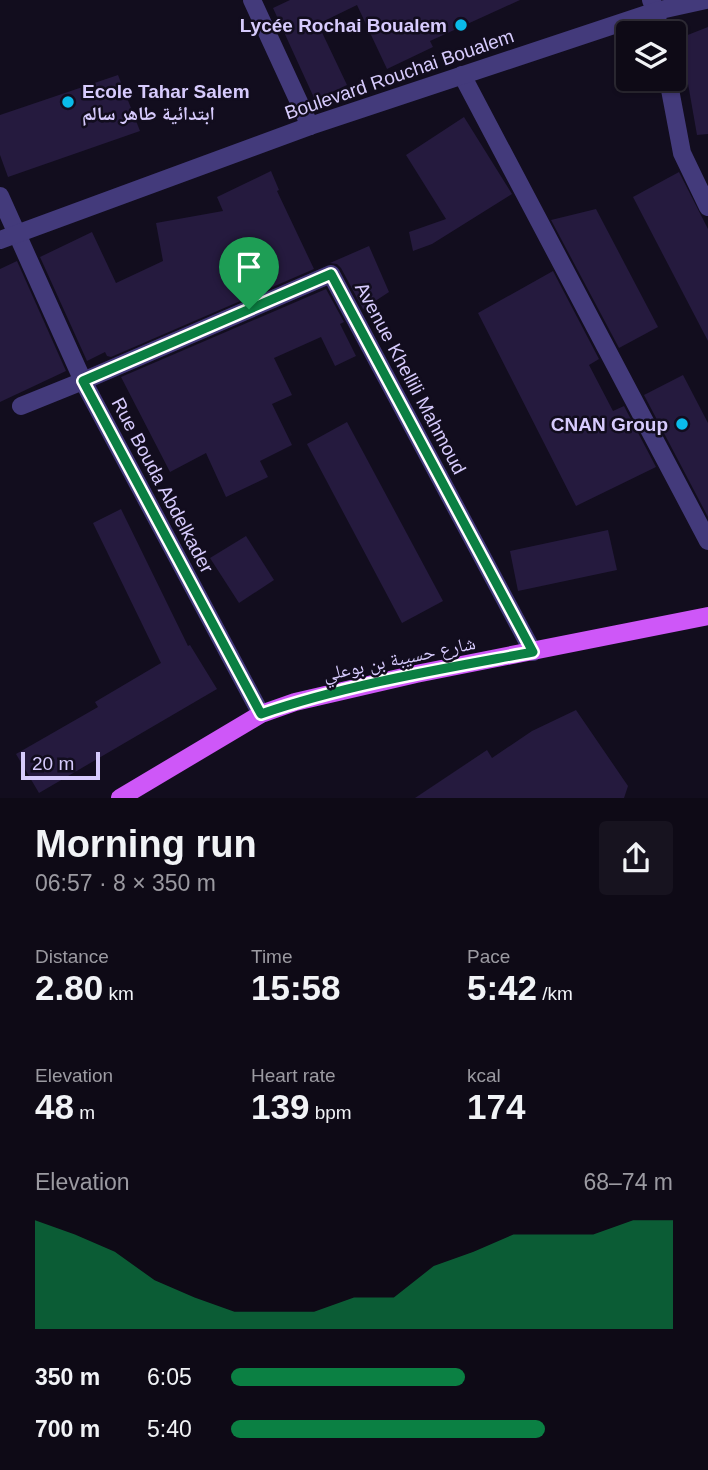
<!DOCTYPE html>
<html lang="en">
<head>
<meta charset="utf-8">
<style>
	body { margin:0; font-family:Arial,"Noto Naskh Arabic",sans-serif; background:#17131f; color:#f1f3f6; height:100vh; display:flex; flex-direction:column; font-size:26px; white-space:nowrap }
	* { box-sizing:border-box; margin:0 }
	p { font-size:23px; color:#9b9aa1 }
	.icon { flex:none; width:38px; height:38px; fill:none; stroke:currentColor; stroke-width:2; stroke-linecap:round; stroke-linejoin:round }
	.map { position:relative; height:798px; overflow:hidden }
	.details { display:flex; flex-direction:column; background:#0e0a16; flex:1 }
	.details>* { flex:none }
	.fabs { position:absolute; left:616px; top:21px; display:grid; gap:14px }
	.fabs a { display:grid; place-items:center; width:70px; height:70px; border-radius:7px; background:#0e0a16; box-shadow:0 2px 5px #0004,0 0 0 2px #2e2b35; font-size:35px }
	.scale { position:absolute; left:21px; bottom:18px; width:79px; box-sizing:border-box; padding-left:7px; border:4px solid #d7cbfd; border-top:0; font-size:19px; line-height:24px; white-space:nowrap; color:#d7cbfd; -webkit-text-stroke:5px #120d1e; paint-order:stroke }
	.pin { position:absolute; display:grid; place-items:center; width:60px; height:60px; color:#fff; margin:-72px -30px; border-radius:50% 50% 50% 0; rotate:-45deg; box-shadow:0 0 7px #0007 }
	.pin .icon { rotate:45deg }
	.round { display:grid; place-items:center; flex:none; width:74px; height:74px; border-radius:7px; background:#17131f }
	.headline { display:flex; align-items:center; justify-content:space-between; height:119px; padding:0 35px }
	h1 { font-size:38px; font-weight:600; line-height:52px }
	.figures { display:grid; grid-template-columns:repeat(3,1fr); gap:10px; height:119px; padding:7px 35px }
	.figures div { display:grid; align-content:center }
	.figures b { font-size:35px; font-weight:600 }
	.figures small { font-size:19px; font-weight:400 }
	.figures p { font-size:19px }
	.chart { height:196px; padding:14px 35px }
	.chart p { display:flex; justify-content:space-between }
	.chart svg { width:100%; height:126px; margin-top:7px; fill:#0b8043; opacity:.7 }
	ul { padding:0 35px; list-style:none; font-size:23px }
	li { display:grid; grid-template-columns:112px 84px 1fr; align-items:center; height:52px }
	li i { height:18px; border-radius:9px; background:#0b8043 }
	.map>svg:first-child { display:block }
	.building { fill:#251a3e }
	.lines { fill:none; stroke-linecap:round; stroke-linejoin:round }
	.minor { stroke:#433a7b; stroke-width:18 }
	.primary { stroke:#ce57f8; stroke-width:18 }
	.route-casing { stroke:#fff; stroke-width:14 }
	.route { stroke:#0b8043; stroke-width:9 }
	.poi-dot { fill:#0abbea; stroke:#120d1e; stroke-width:2.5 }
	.labels { text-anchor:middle; stroke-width:5; stroke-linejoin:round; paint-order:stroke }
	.poi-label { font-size:19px; font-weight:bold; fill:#d7cbfd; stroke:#120d1e; text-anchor:end }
	.street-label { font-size:19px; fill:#d7cbfd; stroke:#120d1e }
</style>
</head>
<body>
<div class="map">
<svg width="708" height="798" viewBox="0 0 708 798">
	<rect width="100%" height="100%" fill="#120d1e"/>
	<!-- building -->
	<g class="building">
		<polygon points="290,0 520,0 430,41 433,47 387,69 357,5 318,24 347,85 315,100 273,8"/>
		<polygon points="708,27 708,134 697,135 680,38"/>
		<polygon points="118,75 140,131 8,177 0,155 0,115"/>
		<polygon points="464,117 512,194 432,244 413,251 409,232 446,219 406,155"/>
		<polygon points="271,171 279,190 277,191 314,269 111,357 107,356 105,352 87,361 40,257 92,232 116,283 163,261 156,223 223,211 217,197"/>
		<polygon points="679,172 708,229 708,341 633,197"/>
		<polygon points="596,209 658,327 619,348 551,220"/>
		<polygon points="369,246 389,292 363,309 341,268 337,264 330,263"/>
		<polygon points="17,261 66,371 0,402 0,269"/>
		<polygon points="553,271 599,359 589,365 613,411 624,406 656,467 576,506 478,313"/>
		<polygon points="326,289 344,322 340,324 356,356 335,366 321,337 274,358 292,395 272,404 292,445 260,461 268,477 226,497 206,453 170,472 121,377"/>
		<polygon points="683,375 708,423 708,517 644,395"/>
		<polygon points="347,422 443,601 402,623 307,444"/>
		<polygon points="121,509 188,646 190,645 217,689 39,793 16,754 98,707 95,702 161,663 93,523"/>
		<polygon points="608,530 617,570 518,591 510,551"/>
		<polygon points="246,536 274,580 239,603 210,558"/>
		<polygon points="576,710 628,786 624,798 415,798 487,750 492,758 532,731"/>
	</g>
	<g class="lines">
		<!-- minor -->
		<g class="minor">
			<polyline points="252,0 310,126"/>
			<polyline points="651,0 656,11 660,33"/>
			<polyline points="462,75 708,541"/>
			<polyline points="668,79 682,153 708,207"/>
			<polyline points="0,196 83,381 261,714"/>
			<polyline points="0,240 310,126 656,11 706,0"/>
			<polyline points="21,406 83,381 331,274 533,652"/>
		</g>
		<!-- primary -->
		<polyline class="primary" points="120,798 261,714 295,702 416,674 708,616"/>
	</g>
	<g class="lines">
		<defs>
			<path id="route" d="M331,274L533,652C442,669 349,684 261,714L83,381Z"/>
		</defs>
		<!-- route casing -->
		<use href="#route" class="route-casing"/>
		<!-- route -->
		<use href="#route" class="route"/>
	</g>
	<!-- markers -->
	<g class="poi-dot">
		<circle cx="461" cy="25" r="7"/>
		<circle cx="68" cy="102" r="7"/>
		<circle cx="682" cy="424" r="7"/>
	</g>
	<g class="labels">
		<!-- poi labels -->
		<g class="poi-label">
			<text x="447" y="32">Lycée Rochai Boualem</text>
			<text x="82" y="98" text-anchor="start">Ecole Tahar Salem<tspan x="82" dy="22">ابتدائية طاهر سالم</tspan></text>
			<text x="668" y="431">CNAN Group</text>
		</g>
		<!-- street labels -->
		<g class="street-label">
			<text transform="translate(399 74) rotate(-19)" y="7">Boulevard Rouchai Boualem</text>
			<text transform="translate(411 378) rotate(62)" y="7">Avenue Khellili Mahmoud</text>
			<text transform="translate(163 485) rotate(62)" y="7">Rue Bouda Abdelkader</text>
			<text transform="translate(399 658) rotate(-12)" y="7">شارع حسيبة بن بوعلي</text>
		</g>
	</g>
</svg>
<div class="fabs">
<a><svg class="icon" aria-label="layers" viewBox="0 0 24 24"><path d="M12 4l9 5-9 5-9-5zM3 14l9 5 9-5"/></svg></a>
</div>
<div class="scale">20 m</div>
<div class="pin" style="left:249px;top:309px;background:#1e9e55"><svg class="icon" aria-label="arrive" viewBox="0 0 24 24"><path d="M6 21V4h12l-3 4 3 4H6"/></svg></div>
</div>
<section class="details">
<div class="headline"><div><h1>Morning run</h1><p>06:57 · 8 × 350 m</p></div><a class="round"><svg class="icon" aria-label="share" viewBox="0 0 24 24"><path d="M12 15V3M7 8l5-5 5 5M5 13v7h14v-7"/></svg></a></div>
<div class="figures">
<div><p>Distance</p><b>2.80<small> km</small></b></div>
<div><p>Time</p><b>15:58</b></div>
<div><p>Pace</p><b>5:42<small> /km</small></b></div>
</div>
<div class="figures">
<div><p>Elevation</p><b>48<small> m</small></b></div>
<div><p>Heart rate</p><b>139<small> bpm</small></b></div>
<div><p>kcal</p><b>174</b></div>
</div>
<div class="chart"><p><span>Elevation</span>68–74 m</p>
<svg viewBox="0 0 160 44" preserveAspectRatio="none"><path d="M0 44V6L10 11L20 17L30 27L40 33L50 38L60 38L70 38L80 33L90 33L100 22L110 17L120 11L130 11L140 11L150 6L160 6V44z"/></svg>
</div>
<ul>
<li><b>350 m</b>6:05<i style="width:53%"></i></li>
<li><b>700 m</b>5:40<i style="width:71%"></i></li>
</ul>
</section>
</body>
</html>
